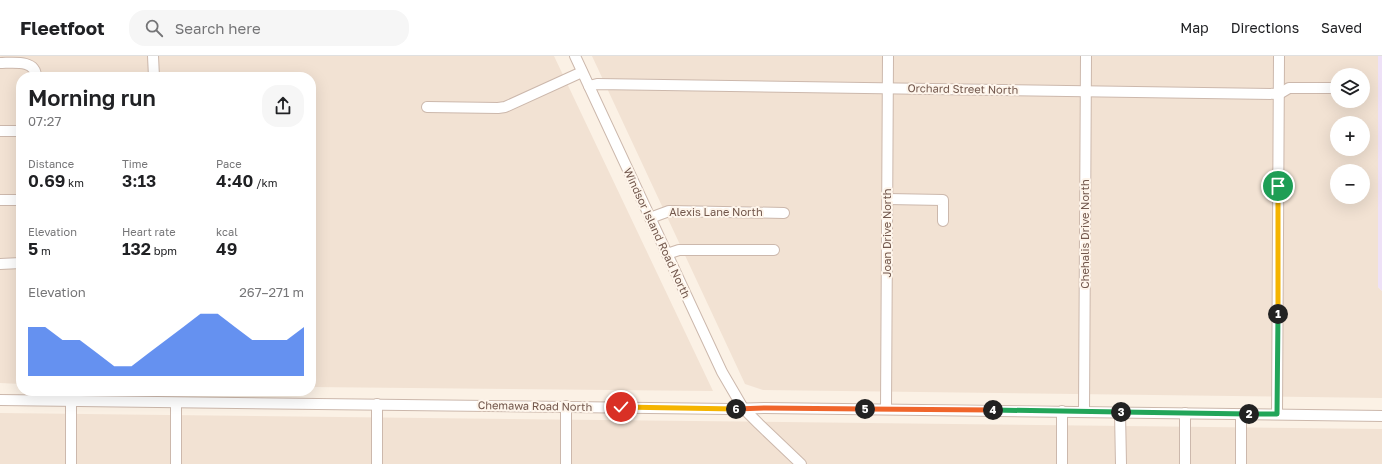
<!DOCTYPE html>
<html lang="en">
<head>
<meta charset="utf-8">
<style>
	body { margin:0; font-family:"Golos Text",sans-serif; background:#f6f6f6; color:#202124; height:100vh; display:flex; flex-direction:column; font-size:15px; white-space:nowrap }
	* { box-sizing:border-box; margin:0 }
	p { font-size:13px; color:#757577 }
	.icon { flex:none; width:22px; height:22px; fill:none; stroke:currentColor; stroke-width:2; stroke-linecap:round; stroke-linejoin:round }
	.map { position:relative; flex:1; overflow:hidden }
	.side { position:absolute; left:16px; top:16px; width:300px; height:324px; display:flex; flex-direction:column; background:#fff; border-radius:16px; box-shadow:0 4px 16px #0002 }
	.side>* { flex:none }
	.buttons { position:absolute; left:1330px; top:12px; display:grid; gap:8px }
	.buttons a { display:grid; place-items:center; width:40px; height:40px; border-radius:50%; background:#fff; box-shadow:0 4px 16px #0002; font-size:20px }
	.pin { position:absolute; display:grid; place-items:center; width:34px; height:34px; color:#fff; margin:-17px; border:2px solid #fff; border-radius:50%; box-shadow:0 1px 4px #0007 }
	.km { position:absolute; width:20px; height:20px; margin:-10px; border-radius:50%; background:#222; color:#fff; font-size:11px; line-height:20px; text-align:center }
	.round { display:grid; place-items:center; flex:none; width:42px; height:42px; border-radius:16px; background:#f6f6f6 }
	.headline { display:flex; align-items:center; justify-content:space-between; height:68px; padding:0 12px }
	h1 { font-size:22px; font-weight:600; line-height:30px }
	.figures { display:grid; grid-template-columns:repeat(3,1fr); gap:6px; height:68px; padding:4px 12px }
	.figures div { display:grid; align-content:center }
	.figures b { font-size:17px; font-weight:600 }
	.figures small { font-size:11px; font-weight:400 }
	.figures p { font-size:11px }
	.chart { height:112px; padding:8px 12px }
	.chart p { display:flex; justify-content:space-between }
	.chart svg { width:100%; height:72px; margin-top:4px; fill:#2563eb; opacity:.7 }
	header { display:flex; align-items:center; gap:24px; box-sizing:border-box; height:56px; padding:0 20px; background:#fff; border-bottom:1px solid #e0e0e0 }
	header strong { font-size:19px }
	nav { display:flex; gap:22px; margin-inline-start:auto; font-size:14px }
	.search { width:280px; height:36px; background:#f6f6f6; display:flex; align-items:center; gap:10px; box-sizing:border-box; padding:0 14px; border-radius:16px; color:#757577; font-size:15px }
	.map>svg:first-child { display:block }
	.residential { fill:#f2e2d3; fill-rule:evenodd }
	.education { fill:#eee1f7 }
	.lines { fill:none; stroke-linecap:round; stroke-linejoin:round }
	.minor-casing { stroke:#ccb8ac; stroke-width:12 }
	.minor { stroke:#fff; stroke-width:10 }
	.split-1-casing { stroke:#fff; stroke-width:8 }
	.split-2-casing { stroke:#fff; stroke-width:8 }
	.split-3-casing { stroke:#fff; stroke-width:8 }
	.split-4-casing { stroke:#fff; stroke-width:8 }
	.split-5-casing { stroke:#fff; stroke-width:8 }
	.split-6-casing { stroke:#fff; stroke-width:8 }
	.split-7-casing { stroke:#fff; stroke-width:8 }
	.split-1 { stroke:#f5b400; stroke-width:5 }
	.split-2 { stroke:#22a559; stroke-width:5 }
	.split-3 { stroke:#22a559; stroke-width:5 }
	.split-4 { stroke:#22a559; stroke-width:5 }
	.split-5 { stroke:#f0652b; stroke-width:5 }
	.split-6 { stroke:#f0652b; stroke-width:5 }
	.split-7 { stroke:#f5b400; stroke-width:5 }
	.labels { text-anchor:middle; stroke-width:4; stroke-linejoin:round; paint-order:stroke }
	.street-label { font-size:11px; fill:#72574c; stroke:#fef5eb }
</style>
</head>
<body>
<header>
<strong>Fleetfoot</strong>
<div class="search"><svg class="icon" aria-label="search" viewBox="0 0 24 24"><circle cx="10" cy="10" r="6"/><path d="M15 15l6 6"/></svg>Search here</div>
<nav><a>Map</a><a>Directions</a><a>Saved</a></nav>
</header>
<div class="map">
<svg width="1382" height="408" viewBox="0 0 1382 408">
	<rect width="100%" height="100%" fill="#fbf1e5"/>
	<!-- residential -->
	<g class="residential">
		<polygon points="0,0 554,0 713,335 311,331 311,21 21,21 21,328 0,327"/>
		<path d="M592,0H1378V231L1382,235V342L763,334L745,328ZM1337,19H1363V45H1337ZM1337,67H1363V93H1337ZM1337,115H1363V141H1337Z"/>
		<polygon points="0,357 1382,373 1382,408 0,408"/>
	</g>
	<!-- education -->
	<polygon class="education" points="1378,0 1382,0 1382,235 1378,231"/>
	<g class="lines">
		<defs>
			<g id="minor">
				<polyline points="153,0 154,21"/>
				<polyline points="575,0 722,316 743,352 759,368 801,408"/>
				<path d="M0,7C12,7 36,3 36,21"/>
				<polyline points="589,30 597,28 1279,38 1289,32 1337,32"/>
				<polyline points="427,51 498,52 505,51 582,16"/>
				<polyline points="0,75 21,75"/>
				<polyline points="888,143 943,144 943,165"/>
				<polyline points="0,144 21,144"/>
				<polyline points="650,162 669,155 784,157"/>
				<polyline points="667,198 679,194 774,194"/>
				<polyline points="0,208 21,207"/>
				<polyline points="0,344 730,353 765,352 1382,360"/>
				<polyline points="71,346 71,408"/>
				<polyline points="566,350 566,408"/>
				<polyline points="886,353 888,0"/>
				<polyline points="1084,356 1086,0"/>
				<polyline points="1120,356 1121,408"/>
				<polyline points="1277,358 1279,0"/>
				<polyline points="176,408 176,347"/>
				<polyline points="377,408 377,348"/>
				<polyline points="1062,408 1062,355"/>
				<polyline points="1185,408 1185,357"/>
				<polyline points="1241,408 1241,358"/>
			</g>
		</defs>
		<!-- minor casing -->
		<use href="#minor" class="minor-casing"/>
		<!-- minor -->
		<use href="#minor" class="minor"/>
	</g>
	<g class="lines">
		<defs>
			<polyline id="split-1" points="1278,258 1278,130"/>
			<polyline id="split-2" points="1249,358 1277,358 1278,258"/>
			<polyline id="split-3" points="1121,356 1249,358"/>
			<polyline id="split-4" points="993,354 1121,356"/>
			<polyline id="split-5" points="865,353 993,354"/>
			<polyline id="split-6" points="736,353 765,352 865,353"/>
			<polyline id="split-7" points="621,351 736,353"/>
		</defs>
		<!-- split-1 casing -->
		<use href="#split-1" class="split-1-casing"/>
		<!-- split-2 casing -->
		<use href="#split-2" class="split-2-casing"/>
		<!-- split-3 casing -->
		<use href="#split-3" class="split-3-casing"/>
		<!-- split-4 casing -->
		<use href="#split-4" class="split-4-casing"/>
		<!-- split-5 casing -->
		<use href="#split-5" class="split-5-casing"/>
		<!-- split-6 casing -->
		<use href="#split-6" class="split-6-casing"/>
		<!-- split-7 casing -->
		<use href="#split-7" class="split-7-casing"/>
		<!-- split-1 -->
		<use href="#split-1" class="split-1"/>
		<!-- split-2 -->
		<use href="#split-2" class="split-2"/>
		<!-- split-3 -->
		<use href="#split-3" class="split-3"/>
		<!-- split-4 -->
		<use href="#split-4" class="split-4"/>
		<!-- split-5 -->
		<use href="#split-5" class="split-5"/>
		<!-- split-6 -->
		<use href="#split-6" class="split-6"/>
		<!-- split-7 -->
		<use href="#split-7" class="split-7"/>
	</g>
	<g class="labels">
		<!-- street labels -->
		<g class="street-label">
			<text transform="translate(963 33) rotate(1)" y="4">Orchard Street North</text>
			<text x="716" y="160">Alexis Lane North</text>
			<text transform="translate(657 177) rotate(65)" y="4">Windsor Island Road North</text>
			<text transform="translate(887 177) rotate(-90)" y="4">Joan Drive North</text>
			<text transform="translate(1085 178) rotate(-90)" y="4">Chehalis Drive North</text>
			<text transform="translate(535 350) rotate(1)" y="4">Chemawa Road North</text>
		</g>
	</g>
</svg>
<div class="buttons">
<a><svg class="icon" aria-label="layers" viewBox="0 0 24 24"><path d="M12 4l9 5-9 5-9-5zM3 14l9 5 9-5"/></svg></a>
<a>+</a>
<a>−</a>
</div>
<div class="pin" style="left:1278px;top:130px;background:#1e9e55"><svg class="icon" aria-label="arrive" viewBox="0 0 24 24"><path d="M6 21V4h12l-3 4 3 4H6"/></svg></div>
<div class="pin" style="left:621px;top:351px;background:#d93025"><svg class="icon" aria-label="check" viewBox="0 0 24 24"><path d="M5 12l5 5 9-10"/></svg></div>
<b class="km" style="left:1278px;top:258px">1</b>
<b class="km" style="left:1249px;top:358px">2</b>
<b class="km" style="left:1121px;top:356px">3</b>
<b class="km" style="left:993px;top:354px">4</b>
<b class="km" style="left:865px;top:353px">5</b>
<b class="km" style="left:736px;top:353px">6</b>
<section class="side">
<div class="headline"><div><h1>Morning run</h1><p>07:27</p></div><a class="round"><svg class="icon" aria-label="share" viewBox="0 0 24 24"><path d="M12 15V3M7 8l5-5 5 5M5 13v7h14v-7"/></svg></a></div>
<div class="figures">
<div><p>Distance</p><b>0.69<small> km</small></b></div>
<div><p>Time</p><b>3:13</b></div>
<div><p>Pace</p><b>4:40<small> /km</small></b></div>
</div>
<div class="figures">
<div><p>Elevation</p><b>5<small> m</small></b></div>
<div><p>Heart rate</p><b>132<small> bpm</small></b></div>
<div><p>kcal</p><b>49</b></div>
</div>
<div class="chart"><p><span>Elevation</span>267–271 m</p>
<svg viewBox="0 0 160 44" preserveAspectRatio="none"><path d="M0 44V14L10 14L20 22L30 22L40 30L50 38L60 38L70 30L80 22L90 14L100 6L110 6L120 14L130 22L140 22L150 22L160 14V44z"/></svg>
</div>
</section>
</div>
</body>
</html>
